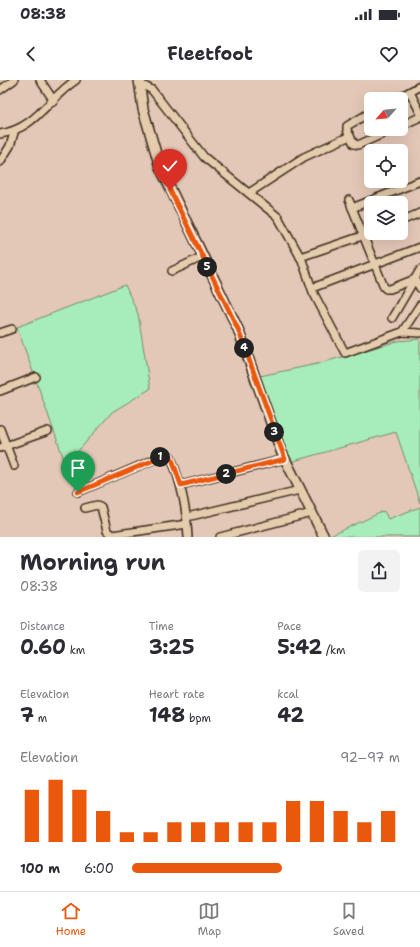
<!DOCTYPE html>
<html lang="en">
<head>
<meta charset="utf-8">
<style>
	body { margin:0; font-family:"Shantell Sans",sans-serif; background:#f2f2f3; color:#2b2b33; height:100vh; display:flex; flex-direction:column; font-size:15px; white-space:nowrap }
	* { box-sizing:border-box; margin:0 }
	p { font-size:13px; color:#7c7c81 }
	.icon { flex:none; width:22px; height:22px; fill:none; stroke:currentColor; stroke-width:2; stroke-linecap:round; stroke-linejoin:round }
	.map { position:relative; height:457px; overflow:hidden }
	.panel { display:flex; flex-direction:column; background:#fff; flex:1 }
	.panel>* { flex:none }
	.needle { width:26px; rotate:243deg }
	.tools { position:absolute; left:364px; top:12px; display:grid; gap:8px }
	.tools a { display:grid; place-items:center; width:44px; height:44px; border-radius:6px; background:#fff; box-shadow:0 4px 16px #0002; font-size:20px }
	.pin { position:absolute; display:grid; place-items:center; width:34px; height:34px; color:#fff; margin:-41px -17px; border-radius:50% 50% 50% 0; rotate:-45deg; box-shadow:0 0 4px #0007 }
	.pin .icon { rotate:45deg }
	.km { position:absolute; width:20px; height:20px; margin:-10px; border-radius:50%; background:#222; color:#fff; font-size:11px; line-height:20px; text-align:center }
	.round { display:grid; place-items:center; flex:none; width:42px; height:42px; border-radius:6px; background:#f2f2f3 }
	.summary { display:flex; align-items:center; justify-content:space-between; height:68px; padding:0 20px }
	h1 { font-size:22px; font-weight:700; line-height:30px }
	.figures { display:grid; grid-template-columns:repeat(3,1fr); gap:6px; height:68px; padding:4px 20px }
	.figures div { display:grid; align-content:center }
	.figures b { font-size:20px; font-weight:700 }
	.figures small { font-size:11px; font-weight:400 }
	.figures p { font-size:11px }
	.chart { height:112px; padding:8px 20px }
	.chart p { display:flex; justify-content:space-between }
	.chart svg { width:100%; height:72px; margin-top:4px; stroke:#ea580c; stroke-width:6 }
	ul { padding:0 20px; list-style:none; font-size:13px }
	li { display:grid; grid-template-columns:64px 48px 1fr; align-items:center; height:30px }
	li i { height:10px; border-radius:5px; background:#ea580c }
	.status { display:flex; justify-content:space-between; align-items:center; height:28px; padding:0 20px; background:#fff; direction:ltr }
	.status svg { height:11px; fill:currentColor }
	header { display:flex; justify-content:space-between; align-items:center; height:52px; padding:0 20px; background:#fff; font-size:18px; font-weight:700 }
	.menu { display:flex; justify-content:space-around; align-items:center; height:56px; border-top:1px solid #e1e1e2; background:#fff; font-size:11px; color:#7c7c81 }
	.menu a { display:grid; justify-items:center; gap:2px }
	.menu .on { color:#ea580c }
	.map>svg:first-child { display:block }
	.green { fill:#a7edb9; stroke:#718c6c }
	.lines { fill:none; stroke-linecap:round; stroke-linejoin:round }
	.minor-casing { stroke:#3b2a1e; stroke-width:10 }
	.tertiary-casing { stroke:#3b2a1e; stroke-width:12 }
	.minor { stroke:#e4ccad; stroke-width:7 }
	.tertiary { stroke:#e4ccad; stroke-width:9 }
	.route-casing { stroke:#fff; stroke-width:8 }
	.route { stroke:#ea580c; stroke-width:5 }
</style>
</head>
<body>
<div class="status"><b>08:38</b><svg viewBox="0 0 49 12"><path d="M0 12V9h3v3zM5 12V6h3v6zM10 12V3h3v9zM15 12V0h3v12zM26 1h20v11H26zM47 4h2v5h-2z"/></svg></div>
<header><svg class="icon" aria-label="back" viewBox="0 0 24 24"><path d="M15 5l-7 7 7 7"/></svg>Fleetfoot<svg class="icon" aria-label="heart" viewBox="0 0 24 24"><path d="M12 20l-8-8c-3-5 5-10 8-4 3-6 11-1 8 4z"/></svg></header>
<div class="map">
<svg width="420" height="457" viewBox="0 0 420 457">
	<rect width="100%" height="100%" fill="#e4c8b7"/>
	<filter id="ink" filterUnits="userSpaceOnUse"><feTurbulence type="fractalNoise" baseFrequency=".025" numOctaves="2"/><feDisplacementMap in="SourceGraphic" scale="8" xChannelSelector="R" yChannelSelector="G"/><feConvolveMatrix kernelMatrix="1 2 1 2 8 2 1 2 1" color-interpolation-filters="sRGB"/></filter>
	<g filter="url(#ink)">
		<!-- green -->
		<g class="green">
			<polygon points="125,205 138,234 150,309 112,332 66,385 17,247"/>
			<polygon points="420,259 420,423 396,352 290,382 278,351 260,296 317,284 398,261"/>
			<polygon points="420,427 420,457 328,457 384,431 388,439"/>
		</g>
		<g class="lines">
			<defs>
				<g id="minor">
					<polyline points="40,0 54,21"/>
					<polyline points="142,0 139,3 152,10 204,77 278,137 302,180 313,212 345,273 402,252 420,253"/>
					<polyline points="0,10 14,0"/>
					<polyline points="410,12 420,32"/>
					<polyline points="396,19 420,6"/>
					<polyline points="371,32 347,46 347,50 354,64 358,65 394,49"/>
					<polyline points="401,46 420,37"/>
					<path d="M0,54C36,49 48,18 76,0"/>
					<polyline points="0,82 10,66 14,53"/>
					<polyline points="249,113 304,77 350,56"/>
					<polyline points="349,120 384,207 386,209 390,209 415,199"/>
					<polyline points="352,128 420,101"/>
					<polyline points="401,141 420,133"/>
					<polyline points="300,177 371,153"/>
					<polyline points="172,191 202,177"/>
					<polyline points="415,199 420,208"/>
					<polyline points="312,208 420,167"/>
					<polyline points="392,238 420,190"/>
					<polyline points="402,252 420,225"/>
					<polyline points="0,253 12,249"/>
					<polyline points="0,311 36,297"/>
					<polyline points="0,349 14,386"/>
					<polyline points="0,368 48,351"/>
					<polyline points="181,405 285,379"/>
					<path d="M78,412L167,374L171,377C181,403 187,429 188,457"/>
					<polyline points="85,428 97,425 101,427 107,451 112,455 187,444"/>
					<polyline points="187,437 300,410"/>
					<polyline points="220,457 312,433"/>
				</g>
				<polyline id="tertiary" points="139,0 143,29 160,87 238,249 281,371 324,457"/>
			</defs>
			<!-- minor casing -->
			<use href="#minor" class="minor-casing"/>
			<!-- tertiary casing -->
			<use href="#tertiary" class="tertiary-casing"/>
			<!-- minor -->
			<use href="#minor" class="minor"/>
			<!-- tertiary -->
			<use href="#tertiary" class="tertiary"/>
		</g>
	</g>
	<g class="lines" filter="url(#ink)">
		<defs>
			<polyline id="route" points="78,412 166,375 171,376 181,405 285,379 238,249 170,110"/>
		</defs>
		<!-- route casing -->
		<use href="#route" class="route-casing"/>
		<!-- route -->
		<use href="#route" class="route"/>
	</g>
</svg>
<div class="tools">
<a><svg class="needle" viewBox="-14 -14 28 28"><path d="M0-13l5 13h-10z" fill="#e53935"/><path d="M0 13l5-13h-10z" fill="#7c7c81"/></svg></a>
<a><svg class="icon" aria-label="locate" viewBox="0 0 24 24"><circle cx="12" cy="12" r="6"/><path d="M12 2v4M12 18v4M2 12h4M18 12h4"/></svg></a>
<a><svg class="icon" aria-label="layers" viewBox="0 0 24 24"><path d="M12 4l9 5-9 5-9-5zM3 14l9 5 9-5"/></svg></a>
</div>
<div class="pin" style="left:78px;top:412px;background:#1e9e55"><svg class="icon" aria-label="arrive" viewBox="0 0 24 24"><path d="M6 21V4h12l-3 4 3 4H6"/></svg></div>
<div class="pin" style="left:170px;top:110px;background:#d93025"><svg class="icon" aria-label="check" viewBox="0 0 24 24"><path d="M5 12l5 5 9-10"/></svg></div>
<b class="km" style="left:160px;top:377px">1</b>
<b class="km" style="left:226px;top:394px">2</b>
<b class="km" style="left:274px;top:352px">3</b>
<b class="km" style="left:244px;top:268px">4</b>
<b class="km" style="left:207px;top:187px">5</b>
</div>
<section class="panel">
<div class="summary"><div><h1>Morning run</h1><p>08:38</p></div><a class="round"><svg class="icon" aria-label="share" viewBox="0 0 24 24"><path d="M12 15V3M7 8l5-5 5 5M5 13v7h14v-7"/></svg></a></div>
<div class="figures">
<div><p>Distance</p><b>0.60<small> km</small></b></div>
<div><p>Time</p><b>3:25</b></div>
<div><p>Pace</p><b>5:42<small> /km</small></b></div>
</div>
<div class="figures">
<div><p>Elevation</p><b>7<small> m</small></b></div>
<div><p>Heart rate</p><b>148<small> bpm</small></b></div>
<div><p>kcal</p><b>42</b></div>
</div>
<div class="chart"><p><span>Elevation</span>92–97 m</p>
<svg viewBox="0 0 160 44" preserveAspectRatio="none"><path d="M5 44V12M15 44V6M25 44V12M35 44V25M45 44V38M55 44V38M65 44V32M75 44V32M85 44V32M95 44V32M105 44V32M115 44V19M125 44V19M135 44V25M145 44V32M155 44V25"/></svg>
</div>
<ul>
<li><b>100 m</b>6:00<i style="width:56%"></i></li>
</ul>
</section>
<nav class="menu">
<a class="on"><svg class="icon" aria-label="home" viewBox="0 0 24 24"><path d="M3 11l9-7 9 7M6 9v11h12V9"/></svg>Home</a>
<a><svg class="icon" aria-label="map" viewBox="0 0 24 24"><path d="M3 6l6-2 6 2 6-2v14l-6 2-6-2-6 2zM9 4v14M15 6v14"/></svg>Map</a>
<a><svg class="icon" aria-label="saved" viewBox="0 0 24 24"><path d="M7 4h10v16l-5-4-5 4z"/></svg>Saved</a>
</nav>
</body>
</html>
